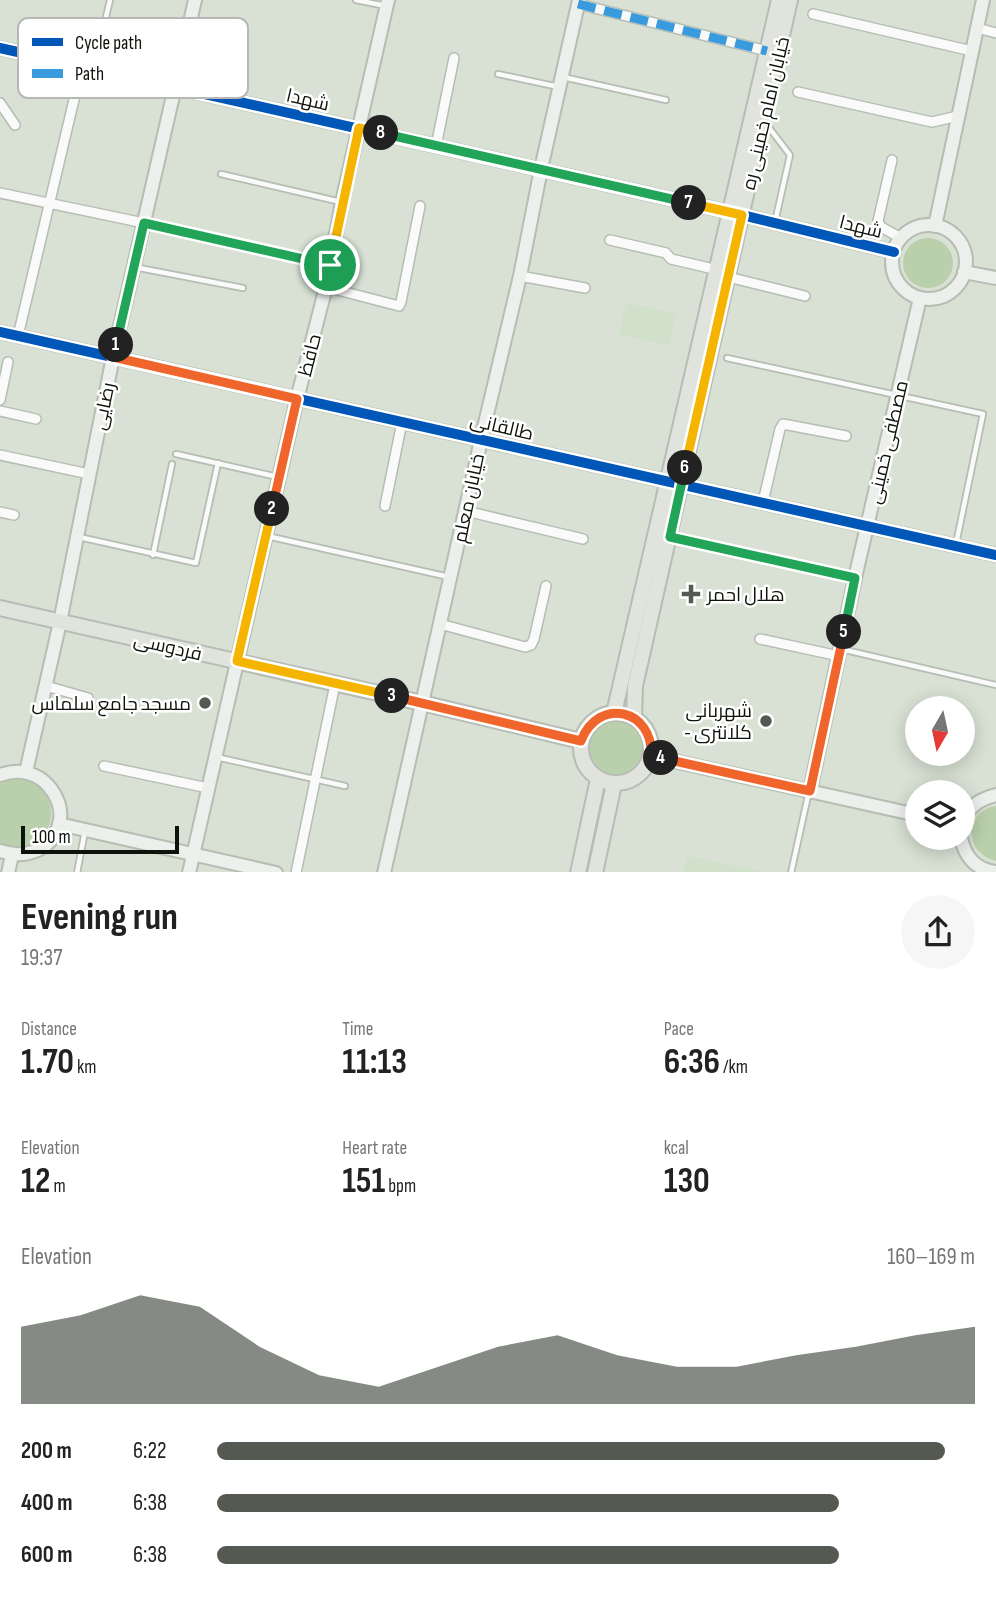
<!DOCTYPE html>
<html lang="en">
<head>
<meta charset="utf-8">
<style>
	body { margin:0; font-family:"Sofia Sans Condensed",Cairo,sans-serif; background:#f6f6f6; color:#222; height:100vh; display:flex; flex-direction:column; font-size:26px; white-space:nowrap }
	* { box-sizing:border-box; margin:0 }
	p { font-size:23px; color:#767676 }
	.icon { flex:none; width:38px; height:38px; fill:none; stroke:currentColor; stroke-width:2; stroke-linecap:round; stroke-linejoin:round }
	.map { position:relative; height:872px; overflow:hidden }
	.details { display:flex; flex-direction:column; background:#fff; flex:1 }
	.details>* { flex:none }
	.needle { width:46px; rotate:189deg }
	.tools { position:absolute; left:905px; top:696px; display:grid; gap:14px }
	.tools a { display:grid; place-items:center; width:70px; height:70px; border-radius:50%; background:#fff; box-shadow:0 4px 18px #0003; font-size:35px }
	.scale { position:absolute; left:21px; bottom:18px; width:158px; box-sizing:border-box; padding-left:7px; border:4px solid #0d120a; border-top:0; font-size:19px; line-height:24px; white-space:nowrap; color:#0d120a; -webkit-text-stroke:5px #fff; paint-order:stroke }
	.pin { position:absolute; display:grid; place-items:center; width:60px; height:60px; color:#fff; margin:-30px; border:4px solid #fff; border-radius:50%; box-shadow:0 2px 7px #0007 }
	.km { position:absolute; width:35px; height:35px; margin:-18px; border-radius:50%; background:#222; color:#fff; font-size:19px; line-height:35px; text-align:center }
	.round { display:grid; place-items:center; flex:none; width:74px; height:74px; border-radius:37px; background:#f6f6f6 }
	.overview { display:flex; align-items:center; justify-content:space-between; height:119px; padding:0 21px }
	h1 { font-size:38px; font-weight:700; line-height:52px }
	.metrics { display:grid; grid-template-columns:repeat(3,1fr); gap:10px; height:119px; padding:7px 21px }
	.metrics div { display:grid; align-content:center }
	.metrics b { font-size:35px; font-weight:700 }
	.metrics small { font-size:19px; font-weight:400 }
	.metrics p { font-size:19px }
	.chart { height:196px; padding:14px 21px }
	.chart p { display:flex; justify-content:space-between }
	.chart svg { width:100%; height:126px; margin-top:7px; fill:#545a51; opacity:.7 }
	ul { padding:0 21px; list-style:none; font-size:23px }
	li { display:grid; grid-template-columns:112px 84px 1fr; align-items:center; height:52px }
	li i { height:18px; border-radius:9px; background:#545a51 }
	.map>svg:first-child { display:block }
	.built { fill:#d1e0ca }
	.green { fill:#bad0ad }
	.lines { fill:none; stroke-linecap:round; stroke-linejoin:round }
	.lane-casing { stroke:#b6bdb3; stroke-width:8 }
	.street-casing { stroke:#b6bdb3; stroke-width:12 }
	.secondary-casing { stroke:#b6bdb3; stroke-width:16 }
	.primary-casing { stroke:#b7bcb6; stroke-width:18 }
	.lane { stroke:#f9faf9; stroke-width:4.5 }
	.street { stroke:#f9faf9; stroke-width:9 }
	.secondary { stroke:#ecefeb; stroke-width:12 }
	.primary { stroke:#e0e4dd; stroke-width:14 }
	.quiet { stroke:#3a9ade; stroke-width:9; stroke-dasharray:18 9; stroke-linecap:butt }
	.cycleway-casing { stroke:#fff; stroke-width:15 }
	.cycleway { stroke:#0057b8; stroke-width:10 }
	.split-1-casing { stroke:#fff; stroke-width:14 }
	.split-2-casing { stroke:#fff; stroke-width:14 }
	.split-3-casing { stroke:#fff; stroke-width:14 }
	.split-4-casing { stroke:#fff; stroke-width:14 }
	.split-5-casing { stroke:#fff; stroke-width:14 }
	.split-6-casing { stroke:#fff; stroke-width:14 }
	.split-7-casing { stroke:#fff; stroke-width:14 }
	.split-8-casing { stroke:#fff; stroke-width:14 }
	.split-9-casing { stroke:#fff; stroke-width:14 }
	.split-1 { stroke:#22a559; stroke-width:9 }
	.split-2 { stroke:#f0652b; stroke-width:9 }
	.split-3 { stroke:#f5b400; stroke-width:9 }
	.split-4 { stroke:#f0652b; stroke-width:9 }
	.split-5 { stroke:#f0652b; stroke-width:9 }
	.split-6 { stroke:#22a559; stroke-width:9 }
	.split-7 { stroke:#f5b400; stroke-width:9 }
	.split-8 { stroke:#22a559; stroke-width:9 }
	.split-9 { stroke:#f5b400; stroke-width:9 }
	.poi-dot { fill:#545a51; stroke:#fff; stroke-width:2.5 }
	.labels { text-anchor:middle; stroke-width:5; stroke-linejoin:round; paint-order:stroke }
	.street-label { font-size:19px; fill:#0d120a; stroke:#fff }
	.poi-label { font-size:19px; fill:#0d120a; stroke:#fff; text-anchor:end }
	.key { fill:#fff; stroke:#b6b8b6; stroke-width:2 }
	.key-label { font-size:19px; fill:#0d120a }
</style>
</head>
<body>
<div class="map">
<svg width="996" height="873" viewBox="0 0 996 873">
	<rect width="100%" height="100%" fill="#d8e1d4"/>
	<!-- built -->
	<g class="built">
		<polygon points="626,303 676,313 670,345 619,335"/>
		<polygon points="687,856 765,872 683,872"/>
	</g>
	<!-- green -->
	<g class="green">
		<circle cx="928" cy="263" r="25"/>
		<circle cx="616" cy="749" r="30"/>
		<path d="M19,778C77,792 48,867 0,845V782L7,779Z"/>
		<path d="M996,806V861C964,854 963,811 996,806Z"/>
	</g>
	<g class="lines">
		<defs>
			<g id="lane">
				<polyline points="356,0 386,6"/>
				<polyline points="94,67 110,0"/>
				<polyline points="498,74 559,87"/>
				<polyline points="563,77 666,100"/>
				<polyline points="767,125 790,155 775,222"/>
				<polyline points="221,174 341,202"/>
				<polyline points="146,224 329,265"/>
				<polyline points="134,267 243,288"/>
				<polyline points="727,358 983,414 956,544"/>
				<polyline points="176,454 278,477"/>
				<polyline points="267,536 449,577"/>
				<polyline points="79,537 196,563 218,463"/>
				<polyline points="153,555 172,464"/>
				<polyline points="841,649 996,685"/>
				<polyline points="216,757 345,786"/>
				<polyline points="77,873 85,831"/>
				<polyline points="791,873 809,791"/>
			</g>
			<g id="street">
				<polyline points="578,4 767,51"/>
				<polyline points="813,14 972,51"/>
				<polyline points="977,28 996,33"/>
				<polyline points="798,92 932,122 958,116"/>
				<polyline points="0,103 15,125"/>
				<polyline points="436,146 454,58"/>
				<polyline points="892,160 878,221 881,227 901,238"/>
				<polyline points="0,193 144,223"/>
				<polyline points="610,240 666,253 671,259 718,270"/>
				<polyline points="520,276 585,288"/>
				<polyline points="728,277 805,296"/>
				<polyline points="326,287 399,306 401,302 420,206"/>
				<polyline points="18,336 82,66"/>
				<polyline points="0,400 8,362"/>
				<polyline points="0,411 36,419"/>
				<polyline points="0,455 89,474"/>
				<polyline points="763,502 780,429 783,424 846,436"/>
				<polyline points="385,506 402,422"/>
				<polyline points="466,511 583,539"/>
				<polyline points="0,512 14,515"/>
				<polyline points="670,537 855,578"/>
				<polyline points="440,624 525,647 531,645 534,639 546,586"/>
				<polyline points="760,639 839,656"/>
				<polyline points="46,686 88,698"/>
				<polyline points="104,766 208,788"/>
				<polyline points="296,873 335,684"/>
			</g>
			<g id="secondary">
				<polyline points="0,48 742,215 894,252"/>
				<circle cx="929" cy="262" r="37"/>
				<polyline points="935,226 983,0"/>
				<polyline points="964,272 996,278"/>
				<polyline points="0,332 996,555"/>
				<polyline points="651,756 917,815"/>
				<polyline points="26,772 60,622 113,357 195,0"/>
				<path d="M0,775C9,772 18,770 27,773C49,778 65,803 59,825C51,852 23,859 0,851"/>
				<polyline points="810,791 855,578 920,298"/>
				<path d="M962,822C969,806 980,799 996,795"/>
				<polyline points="59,824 276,873"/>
				<path d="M961,838C965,857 976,870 996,872"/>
				<polyline points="8,873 12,855"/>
				<polyline points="189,873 297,399 326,287 342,202 388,0"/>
				<polyline points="384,873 481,440 520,276 541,169 579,0"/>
			</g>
			<g id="primary">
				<polyline points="0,608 422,703 581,741"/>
				<circle cx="616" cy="748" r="35"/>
				<polyline points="614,713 779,0"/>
				<polyline points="634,718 635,686 790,0"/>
				<polyline points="578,873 598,779"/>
				<polyline points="595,873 614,784"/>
			</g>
		</defs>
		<!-- lane casing -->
		<use href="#lane" class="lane-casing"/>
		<!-- street casing -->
		<use href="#street" class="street-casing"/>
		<!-- secondary casing -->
		<use href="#secondary" class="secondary-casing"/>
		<!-- primary casing -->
		<use href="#primary" class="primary-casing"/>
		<!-- lane -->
		<use href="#lane" class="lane"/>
		<!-- street -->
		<use href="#street" class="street"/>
		<!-- secondary -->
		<use href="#secondary" class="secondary"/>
		<!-- primary -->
		<use href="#primary" class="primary"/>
		<!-- quiet -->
		<polyline class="quiet" points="578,4 767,51"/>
		<defs>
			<g id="cycleway">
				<polyline points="0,48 742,215 894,252"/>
				<polyline points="0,332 996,555"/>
			</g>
		</defs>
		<!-- cycleway casing -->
		<use href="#cycleway" class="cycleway-casing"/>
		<!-- cycleway -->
		<use href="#cycleway" class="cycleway"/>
	</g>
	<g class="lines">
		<defs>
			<polyline id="split-1" points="116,345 144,223 330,265"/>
			<polyline id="split-2" points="116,345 113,357 297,399 272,509"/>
			<polyline id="split-3" points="272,509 237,661 392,696"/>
			<path id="split-4" d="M392,696L581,741C598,696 654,709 651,756L661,758"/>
			<polyline id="split-5" points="661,758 810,791 844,632"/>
			<polyline id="split-6" points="685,468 670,537 855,578 844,632"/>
			<polyline id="split-7" points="685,468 742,215 689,203"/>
			<polyline id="split-8" points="381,133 689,203"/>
			<polyline id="split-9" points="330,265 359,128 381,133"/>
		</defs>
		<!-- split-1 casing -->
		<use href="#split-1" class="split-1-casing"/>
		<!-- split-2 casing -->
		<use href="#split-2" class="split-2-casing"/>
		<!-- split-3 casing -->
		<use href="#split-3" class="split-3-casing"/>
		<!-- split-4 casing -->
		<use href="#split-4" class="split-4-casing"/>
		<!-- split-5 casing -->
		<use href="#split-5" class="split-5-casing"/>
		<!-- split-6 casing -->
		<use href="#split-6" class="split-6-casing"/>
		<!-- split-7 casing -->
		<use href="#split-7" class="split-7-casing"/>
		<!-- split-8 casing -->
		<use href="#split-8" class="split-8-casing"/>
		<!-- split-9 casing -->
		<use href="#split-9" class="split-9-casing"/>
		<!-- split-1 -->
		<use href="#split-1" class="split-1"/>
		<!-- split-2 -->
		<use href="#split-2" class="split-2"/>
		<!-- split-3 -->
		<use href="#split-3" class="split-3"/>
		<!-- split-4 -->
		<use href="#split-4" class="split-4"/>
		<!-- split-5 -->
		<use href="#split-5" class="split-5"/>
		<!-- split-6 -->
		<use href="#split-6" class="split-6"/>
		<!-- split-7 -->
		<use href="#split-7" class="split-7"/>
		<!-- split-8 -->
		<use href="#split-8" class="split-8"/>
		<!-- split-9 -->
		<use href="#split-9" class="split-9"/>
	</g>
	<!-- markers -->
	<g class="poi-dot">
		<path d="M687.5 583.5h7v7h7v7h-7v7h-7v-7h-7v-7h7z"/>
		<circle cx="205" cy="703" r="7"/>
		<circle cx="766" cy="721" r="7"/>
	</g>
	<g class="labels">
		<!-- street labels -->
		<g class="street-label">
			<text transform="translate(308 99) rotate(13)" y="7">شهدا</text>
			<text transform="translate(765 113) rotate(-77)" y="7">خیابان امام خمینی ره</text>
			<text transform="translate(861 226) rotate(14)" y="7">شهدا</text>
			<text transform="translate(309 355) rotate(-76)" y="7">حافظ</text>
			<text transform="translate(103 406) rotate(-78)" y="7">رضایی</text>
			<text transform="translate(502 426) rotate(13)" y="7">طالقانی</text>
			<text transform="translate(887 442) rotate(-77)" y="7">مصطفی خمینی</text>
			<text transform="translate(468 498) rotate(-78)" y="7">خیابان معلم</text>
			<text transform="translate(168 646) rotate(13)" y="7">فردوسی</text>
		</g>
		<!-- poi labels -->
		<g class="poi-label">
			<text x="707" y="601" text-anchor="start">هلال احمر</text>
			<text x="191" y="710">مسجد جامع سلماس</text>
			<text x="752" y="717">شهربانی<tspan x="752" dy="22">- کلانتری</tspan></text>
		</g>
	</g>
	<!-- legend -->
	<rect x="18" y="18" width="230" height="80" rx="10" class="key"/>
	<rect x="32" y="38" width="31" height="8" fill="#0057b8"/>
	<rect x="32" y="69" width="31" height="9" fill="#3a9ade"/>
	<g class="key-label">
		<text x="75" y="49">Cycle path</text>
		<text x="75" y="80">Path</text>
	</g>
</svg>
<div class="tools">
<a><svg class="needle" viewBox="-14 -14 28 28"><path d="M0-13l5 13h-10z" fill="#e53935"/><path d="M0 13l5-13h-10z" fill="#767676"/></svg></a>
<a><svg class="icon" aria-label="layers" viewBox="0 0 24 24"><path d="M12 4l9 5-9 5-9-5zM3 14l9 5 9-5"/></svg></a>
</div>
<div class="scale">100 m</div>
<div class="pin" style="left:330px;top:265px;background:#1e9e55"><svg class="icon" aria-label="arrive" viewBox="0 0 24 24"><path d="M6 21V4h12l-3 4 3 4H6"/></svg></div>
<b class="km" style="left:116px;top:345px">1</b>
<b class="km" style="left:272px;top:509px">2</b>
<b class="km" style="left:392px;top:696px">3</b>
<b class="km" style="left:661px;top:758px">4</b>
<b class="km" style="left:844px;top:632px">5</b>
<b class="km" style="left:685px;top:468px">6</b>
<b class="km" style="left:689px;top:203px">7</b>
<b class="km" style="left:381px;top:133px">8</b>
</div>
<section class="details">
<div class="overview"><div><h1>Evening run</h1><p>19:37</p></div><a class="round"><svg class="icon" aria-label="share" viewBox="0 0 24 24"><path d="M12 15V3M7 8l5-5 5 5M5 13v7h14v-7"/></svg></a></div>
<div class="metrics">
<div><p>Distance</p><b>1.70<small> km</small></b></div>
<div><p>Time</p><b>11:13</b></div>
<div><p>Pace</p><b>6:36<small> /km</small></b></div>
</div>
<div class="metrics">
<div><p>Elevation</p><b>12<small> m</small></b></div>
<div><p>Heart rate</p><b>151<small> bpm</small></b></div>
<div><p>kcal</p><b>130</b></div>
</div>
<div class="chart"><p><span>Elevation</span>160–169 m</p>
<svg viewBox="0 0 160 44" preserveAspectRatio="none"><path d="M0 44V17L10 13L20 6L30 10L40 24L50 34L60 38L70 31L80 24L90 20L100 27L110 31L120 31L130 27L140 24L150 20L160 17V44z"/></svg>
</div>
<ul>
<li><b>200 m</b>6:22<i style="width:96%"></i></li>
<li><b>400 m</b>6:38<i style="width:82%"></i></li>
<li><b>600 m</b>6:38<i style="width:82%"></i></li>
</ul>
</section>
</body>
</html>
